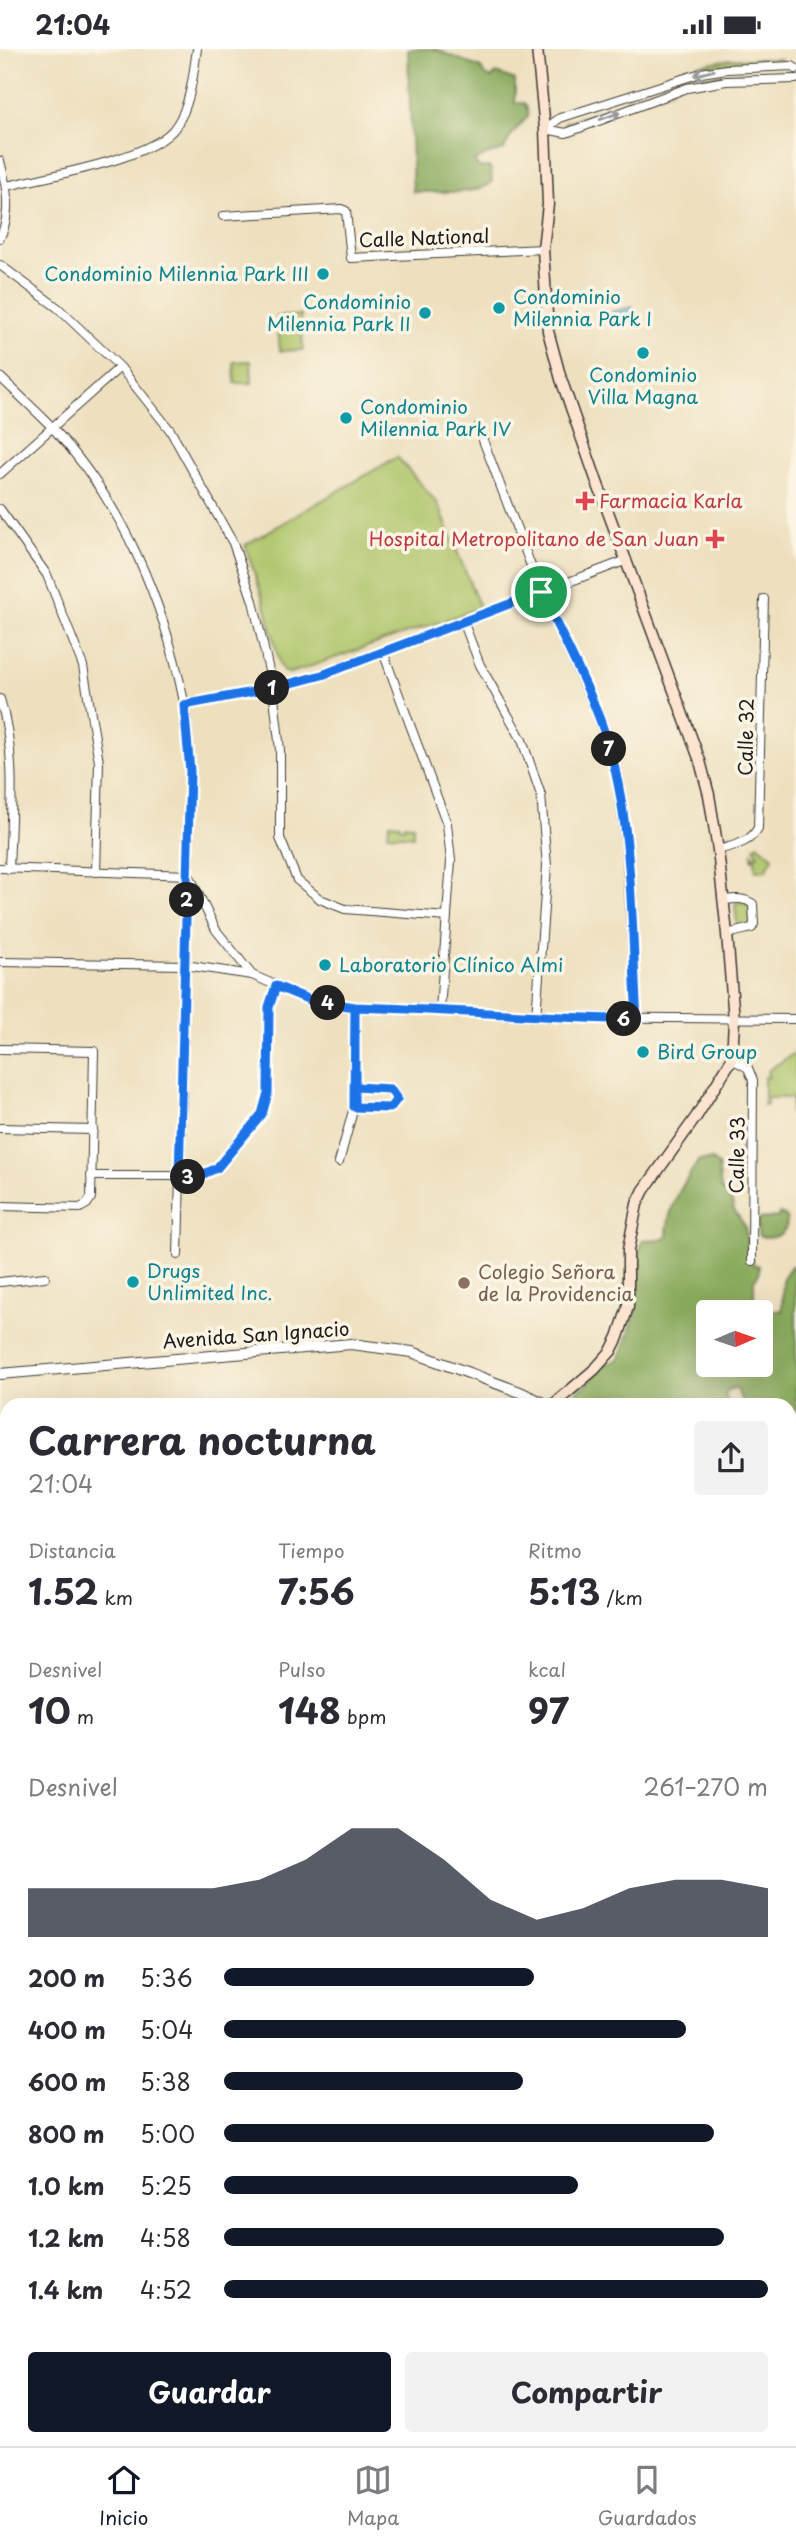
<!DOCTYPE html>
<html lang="es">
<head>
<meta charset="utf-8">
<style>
	body { margin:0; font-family:"Playpen Sans",sans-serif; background:#f2f2f3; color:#2b2b33; height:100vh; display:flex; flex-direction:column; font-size:26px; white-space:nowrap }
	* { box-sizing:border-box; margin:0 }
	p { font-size:23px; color:#7c7c81 }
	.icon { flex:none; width:38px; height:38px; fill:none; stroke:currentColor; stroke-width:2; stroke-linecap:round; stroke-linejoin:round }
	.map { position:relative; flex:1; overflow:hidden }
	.details { position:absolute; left:0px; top:1349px; width:796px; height:1048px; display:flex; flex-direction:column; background:#fff; border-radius:21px 21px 0 0; box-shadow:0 7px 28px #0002 }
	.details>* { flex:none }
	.needle { width:46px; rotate:88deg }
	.fabs { position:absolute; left:696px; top:1251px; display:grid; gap:14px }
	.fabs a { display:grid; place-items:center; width:77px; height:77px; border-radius:7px; background:#fff; box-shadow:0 7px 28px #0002; font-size:35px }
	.pin { position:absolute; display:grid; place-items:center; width:60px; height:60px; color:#fff; margin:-30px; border:4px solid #fff; border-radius:50%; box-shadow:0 2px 7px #0007 }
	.km { position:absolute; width:35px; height:35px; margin:-18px; border-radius:50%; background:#222; color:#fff; font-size:19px; line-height:35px; text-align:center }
	.round { display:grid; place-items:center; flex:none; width:74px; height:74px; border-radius:7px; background:#f2f2f3 }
	.overview { display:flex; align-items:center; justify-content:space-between; height:119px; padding:0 28px }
	h1 { font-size:38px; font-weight:700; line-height:52px }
	.figures { display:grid; grid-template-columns:repeat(3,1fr); gap:10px; height:119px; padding:7px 28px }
	.figures div { display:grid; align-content:center }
	.figures b { font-size:35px; font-weight:700 }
	.figures small { font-size:19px; font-weight:400 }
	.figures p { font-size:19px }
	.chart { height:196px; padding:14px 28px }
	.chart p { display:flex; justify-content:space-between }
	.chart svg { width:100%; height:126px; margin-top:7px; fill:#111827; opacity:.7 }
	.action { display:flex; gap:14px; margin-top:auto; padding:14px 28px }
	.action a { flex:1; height:80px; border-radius:7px; background:#111827; color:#fff; font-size:28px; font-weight:700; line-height:80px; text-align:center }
	.action a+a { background:#f2f2f3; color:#2b2b33 }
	ul { padding:0 28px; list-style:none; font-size:23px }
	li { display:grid; grid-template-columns:112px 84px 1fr; align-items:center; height:52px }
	li i { height:18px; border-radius:9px; background:#111827 }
	.status { display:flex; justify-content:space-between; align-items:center; height:49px; padding:0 35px; background:#fff; direction:ltr }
	.status svg { height:19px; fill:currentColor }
	.menu { display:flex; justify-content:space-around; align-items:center; height:98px; border-top:2px solid #e1e1e2; background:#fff; font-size:19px; color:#7c7c81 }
	.menu a { display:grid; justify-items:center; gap:4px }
	.menu .current { color:#111827 }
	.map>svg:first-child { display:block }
	.green { fill:#adc469; stroke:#647042; stroke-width:2 }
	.forest { fill:#8aaa5d; stroke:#53633c; stroke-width:2; fill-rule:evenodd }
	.water { fill:#57a7d1; stroke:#3a6276; stroke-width:2 }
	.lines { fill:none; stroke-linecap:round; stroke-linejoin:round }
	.minor-casing { stroke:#3c3934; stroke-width:10 }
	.tertiary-casing { stroke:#3c3934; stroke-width:12 }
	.secondary-casing { stroke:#3c3934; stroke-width:13 }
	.minor { stroke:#fff; stroke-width:8 }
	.tertiary { stroke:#fff; stroke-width:10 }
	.secondary { stroke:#fde4d1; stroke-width:10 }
	.oneway { stroke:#999 }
	.route-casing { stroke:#fff; stroke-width:14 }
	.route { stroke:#1a73e8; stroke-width:9 }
	.culture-dot { fill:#0f9aa8; stroke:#fcf5e5; stroke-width:2.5 }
	.health-dot { fill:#e0444e; stroke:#fcf5e5; stroke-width:2.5 }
	.education-dot { fill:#8d6e63; stroke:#fcf5e5; stroke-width:2.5 }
	.labels { text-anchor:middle; stroke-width:7; stroke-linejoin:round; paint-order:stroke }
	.street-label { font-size:19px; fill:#1c1c1c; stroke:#fcf5e5 }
	.culture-label { font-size:19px; fill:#0d838f; stroke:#fcf5e5; text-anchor:start }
	.health-label { font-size:19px; fill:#be3a42; stroke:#fcf5e5; text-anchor:start }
	.education-label { font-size:19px; fill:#785e54; stroke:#fcf5e5; text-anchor:start }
</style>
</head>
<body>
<div class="status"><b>21:04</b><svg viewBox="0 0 49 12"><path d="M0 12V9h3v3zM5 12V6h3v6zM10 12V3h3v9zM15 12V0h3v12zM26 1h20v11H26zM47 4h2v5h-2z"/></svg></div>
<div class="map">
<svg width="796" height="2397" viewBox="0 0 796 2397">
	<rect width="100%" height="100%" fill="#fcf5e5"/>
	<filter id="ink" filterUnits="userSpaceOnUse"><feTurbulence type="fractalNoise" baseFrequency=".0143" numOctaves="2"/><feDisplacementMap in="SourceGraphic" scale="14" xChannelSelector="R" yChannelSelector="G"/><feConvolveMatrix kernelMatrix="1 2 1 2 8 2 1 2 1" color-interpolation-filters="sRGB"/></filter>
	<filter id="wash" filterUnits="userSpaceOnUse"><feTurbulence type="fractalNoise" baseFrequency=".00686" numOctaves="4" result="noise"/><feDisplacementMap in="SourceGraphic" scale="28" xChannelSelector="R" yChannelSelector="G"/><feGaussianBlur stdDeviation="1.57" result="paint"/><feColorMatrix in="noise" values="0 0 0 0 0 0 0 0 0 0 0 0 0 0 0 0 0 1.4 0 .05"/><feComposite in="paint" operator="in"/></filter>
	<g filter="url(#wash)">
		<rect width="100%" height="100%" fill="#eee0bf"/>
		<!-- green -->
		<g class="green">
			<polygon points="731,10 781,10 778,14 727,15 697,19 697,16"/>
			<polygon points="789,23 790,26 728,27 695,31 696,29 723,25"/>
			<polygon points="670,37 673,39 670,41 564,76 565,73"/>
			<polygon points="301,266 303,301 280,302 277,268"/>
			<polygon points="251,312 252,334 235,334 234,313"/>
			<polygon points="397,408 438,455 480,559 291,624 284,623 280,616 266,559 245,496"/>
			<polygon points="389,774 400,775 400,778 404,778 404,775 413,776 413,787 388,785"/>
			<polygon points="758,795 773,808 766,821 756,822 755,810 752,810 752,803 754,808 758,806 755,799"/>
			<polygon points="740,853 749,856 751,872 748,878 737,878 735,855"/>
			<polygon points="796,1003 796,1065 790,1065 792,1049 767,1049 767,1056 764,1056 764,1028 769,1028 767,1023 770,1020"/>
			<polygon points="789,2259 796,2261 796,2314 789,2318"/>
		</g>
		<!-- forest -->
		<g class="forest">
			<path d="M408,0H435L481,19L485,26L492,29L496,24L515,31V54H524L527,59L528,67L510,88L504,101L486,106L474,113L479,118H489L491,121L492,133C479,147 433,142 413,143Z"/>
			<path d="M699,1111H712L718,1116L721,1140L731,1150L734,1161L745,1177L748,1200L753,1215L759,1217V1225L754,1231V1254L757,1259L782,1262L783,1229L791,1217H796V1360L789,1366V1356H743L737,1340H729L725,1345L729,1356H616V1352L608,1347L599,1356H563L566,1351L590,1333L600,1315L611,1314L620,1309C626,1292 634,1274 636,1256C638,1238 636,1206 643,1191L664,1190L667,1187C667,1158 684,1134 699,1111ZM709,1264H761V1316H709Z"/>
			<path d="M779,1165L785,1167L787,1172C787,1186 770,1192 759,1187L757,1175L760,1170L778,1168Z"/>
		</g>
		<!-- water -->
		<polygon class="water" points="633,258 635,270 613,274 611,263"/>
	</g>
	<g filter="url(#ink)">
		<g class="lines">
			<defs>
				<g id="minor">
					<polyline points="545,80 560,69 701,24 727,20 792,17 796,20"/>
					<polyline points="545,80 566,84 687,39 726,32 796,30"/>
					<path d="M0,112C7,139 12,163 0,189"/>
					<path d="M7,137C47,127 155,110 176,77C191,55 193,26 197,0"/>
					<polyline points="223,167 341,160 346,162 351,209 543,200"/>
					<polyline points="0,216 58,259 120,318 170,381 233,494 253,552 273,639 280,701 280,789 297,831 320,850 345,860 447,868"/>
					<path d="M0,328C17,344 34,360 50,376C122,452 164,552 184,653C188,675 188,699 190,722L178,1206"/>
					<polyline points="478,378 541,543 596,662 616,724 626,796 637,971"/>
					<polyline points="0,425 120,318"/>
					<polyline points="0,460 47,526 83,617 99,713 96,823"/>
					<polyline points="463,572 480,616 522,691 541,746 547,817 536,968"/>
					<polyline points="383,603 447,775 451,812 440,961"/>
					<path d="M0,650C17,705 11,763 9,820"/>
					<polyline points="184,656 273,639 322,626 627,511"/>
					<path d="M718,801C734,796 749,795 758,779L764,550"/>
					<polyline points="0,819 188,826"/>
					<polyline points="190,828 216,881 252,926"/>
					<path d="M723,851C734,850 744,848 753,855L754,875L752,879L727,885"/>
					<polyline points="0,913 185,916 252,926 310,951 355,958 440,961 536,968 796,970"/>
					<polyline points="0,1000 94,1002 91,1149 87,1155 80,1159 0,1157"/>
					<polyline points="732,1010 748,1019 753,1031 752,1212"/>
					<polyline points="354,1058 390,1059 397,1050 390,1040 355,1038"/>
					<polyline points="0,1079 93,1081"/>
					<polyline points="339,1113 354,1058 355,958"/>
					<polyline points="91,1127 199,1127 217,1119 262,1064 268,1044 269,958 276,937"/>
					<polyline points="0,1233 45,1228"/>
					<polyline points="0,1449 7,1453"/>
					<polyline points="0,1729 7,1720"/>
					<polyline points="0,1866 7,1892"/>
					<polyline points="0,1931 7,1929"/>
					<polyline points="0,2385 7,2383"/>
					<polyline points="285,2390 290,2397"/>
					<polyline points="775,2390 780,2397"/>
					<polyline points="659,2397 662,2390"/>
				</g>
				<polyline id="tertiary" points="0,1325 351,1295 412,1303 520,1343 548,1356"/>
				<g id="secondary">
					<polyline points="537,0 545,80 548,155 543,200 548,282 561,330 597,433 700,712 709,746 718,801 727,885 734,971 732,1010 696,1068 644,1141 637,1155 628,1201 628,1258 618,1288 611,1302 595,1320 553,1356"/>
					<polyline points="757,2390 758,2397"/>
					<polyline points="769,2390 769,2397"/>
				</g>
			</defs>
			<!-- minor casing -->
			<use href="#minor" class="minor-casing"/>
			<!-- tertiary casing -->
			<use href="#tertiary" class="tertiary-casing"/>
			<!-- secondary casing -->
			<use href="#secondary" class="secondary-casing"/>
			<!-- minor -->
			<use href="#minor" class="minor"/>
			<!-- tertiary -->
			<use href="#tertiary" class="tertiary"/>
			<!-- secondary -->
			<use href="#secondary" class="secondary"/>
		</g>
		<!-- one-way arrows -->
		<defs><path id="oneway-shaft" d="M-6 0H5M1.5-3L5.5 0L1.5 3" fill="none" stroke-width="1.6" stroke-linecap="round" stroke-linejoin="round" transform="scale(1.75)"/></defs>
		<g class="oneway">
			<use href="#oneway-shaft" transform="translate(704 24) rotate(166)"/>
			<use href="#oneway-shaft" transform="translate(610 67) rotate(-20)"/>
		</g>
	</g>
	<g class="lines" filter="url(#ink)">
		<defs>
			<path id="route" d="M541,543L322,626L273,639L184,656L190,722L179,1128L199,1127L217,1119L262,1065L268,1044L269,958L276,937L310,951L355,958V1038L390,1040L397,1050L390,1059L354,1058L355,958C449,961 543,968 637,971C632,892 633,801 616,725C603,661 568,601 541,543"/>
		</defs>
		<!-- route casing -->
		<use href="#route" class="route-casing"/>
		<!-- route -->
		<use href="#route" class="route"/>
	</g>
	<!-- markers -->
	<g class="culture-dot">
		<circle cx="323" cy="225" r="7"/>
		<circle cx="499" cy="259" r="7"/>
		<circle cx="425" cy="264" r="7"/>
		<circle cx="643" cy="304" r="7"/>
		<circle cx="346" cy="369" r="7"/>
		<circle cx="325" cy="916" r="7"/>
		<circle cx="643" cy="1003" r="7"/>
		<circle cx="133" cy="1233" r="7"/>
	</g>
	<g class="health-dot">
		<path d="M581.5 441.5h7v7h7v7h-7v7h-7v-7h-7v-7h7z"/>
		<path d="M711.5 479.5h7v7h7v7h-7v7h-7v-7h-7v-7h7z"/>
	</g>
	<circle class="education-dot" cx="464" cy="1234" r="7"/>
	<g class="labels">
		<!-- street labels -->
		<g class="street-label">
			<text transform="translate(424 189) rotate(-2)" y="7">Calle National</text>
			<text transform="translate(746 688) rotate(-89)" y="7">Calle 32</text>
			<text transform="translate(737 1106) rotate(-89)" y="7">Calle 33</text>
			<text transform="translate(256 1286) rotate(-4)" y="7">Avenida San Ignacio</text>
		</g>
		<!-- culture labels -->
		<g class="culture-label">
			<text x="309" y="232" text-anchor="end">Condominio Milennia Park III</text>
			<text x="513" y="255">Condominio<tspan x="513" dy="22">Milennia Park I</tspan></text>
			<text x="411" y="260" text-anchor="end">Condominio<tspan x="411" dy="22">Milennia Park II</tspan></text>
			<text x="643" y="333" text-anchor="middle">Condominio<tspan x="643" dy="22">Villa Magna</tspan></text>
			<text x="360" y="365">Condominio<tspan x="360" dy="22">Milennia Park IV</tspan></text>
			<text x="339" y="923">Laboratorio Clínico Almi</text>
			<text x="657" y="1010">Bird Group</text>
			<text x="147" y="1229">Drugs<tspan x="147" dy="22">Unlimited Inc.</tspan></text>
		</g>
		<!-- health labels -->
		<g class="health-label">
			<text x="599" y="459">Farmacia Karla</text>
			<text x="699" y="497" text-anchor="end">Hospital Metropolitano de San Juan</text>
		</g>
		<!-- education labels -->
		<g class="education-label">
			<text x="478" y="1230">Colegio Señora<tspan x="478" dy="22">de la Providencia</tspan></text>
		</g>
	</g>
</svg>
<div class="fabs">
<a><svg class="needle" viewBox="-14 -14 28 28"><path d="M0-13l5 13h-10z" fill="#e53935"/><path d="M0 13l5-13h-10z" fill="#7c7c81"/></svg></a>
</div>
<div class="pin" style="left:541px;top:543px;background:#1e9e55"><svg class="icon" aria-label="arrive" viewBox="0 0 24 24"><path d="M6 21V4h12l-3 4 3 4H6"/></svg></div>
<b class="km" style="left:272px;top:639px">1</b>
<b class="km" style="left:187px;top:851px">2</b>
<b class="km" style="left:188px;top:1128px">3</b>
<b class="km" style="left:328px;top:954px">4</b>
<b class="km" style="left:624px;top:970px">6</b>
<b class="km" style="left:609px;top:700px">7</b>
<section class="details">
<div class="overview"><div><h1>Carrera nocturna</h1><p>21:04</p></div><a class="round"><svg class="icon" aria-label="share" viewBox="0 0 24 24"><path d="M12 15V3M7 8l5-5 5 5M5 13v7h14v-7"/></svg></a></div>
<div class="figures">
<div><p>Distancia</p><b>1.52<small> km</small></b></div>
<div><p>Tiempo</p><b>7:56</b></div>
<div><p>Ritmo</p><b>5:13<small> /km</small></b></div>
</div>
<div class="figures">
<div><p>Desnivel</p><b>10<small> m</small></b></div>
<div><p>Pulso</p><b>148<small> bpm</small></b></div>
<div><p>kcal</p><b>97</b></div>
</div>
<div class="chart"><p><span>Desnivel</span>261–270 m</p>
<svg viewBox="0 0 160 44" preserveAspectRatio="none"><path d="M0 44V27L10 27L20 27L30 27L40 27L50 24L60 17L70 6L80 6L90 17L100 31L110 38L120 34L130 27L140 24L150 24L160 27V44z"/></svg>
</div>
<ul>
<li><b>200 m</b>5:36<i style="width:57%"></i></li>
<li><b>400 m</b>5:04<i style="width:85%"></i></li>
<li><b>600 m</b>5:38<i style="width:55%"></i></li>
<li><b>800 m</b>5:00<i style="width:90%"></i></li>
<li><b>1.0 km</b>5:25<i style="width:65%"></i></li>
<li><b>1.2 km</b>4:58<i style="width:92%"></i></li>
<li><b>1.4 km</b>4:52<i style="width:100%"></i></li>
</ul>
<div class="action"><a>Guardar</a><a>Compartir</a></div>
</section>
</div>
<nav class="menu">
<a class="current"><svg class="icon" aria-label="home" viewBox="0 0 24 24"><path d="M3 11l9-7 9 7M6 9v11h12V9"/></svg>Inicio</a>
<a><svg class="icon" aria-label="map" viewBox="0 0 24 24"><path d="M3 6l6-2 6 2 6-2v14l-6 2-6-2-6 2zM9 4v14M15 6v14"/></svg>Mapa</a>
<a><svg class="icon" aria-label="saved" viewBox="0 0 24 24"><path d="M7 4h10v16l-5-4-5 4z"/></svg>Guardados</a>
</nav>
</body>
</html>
